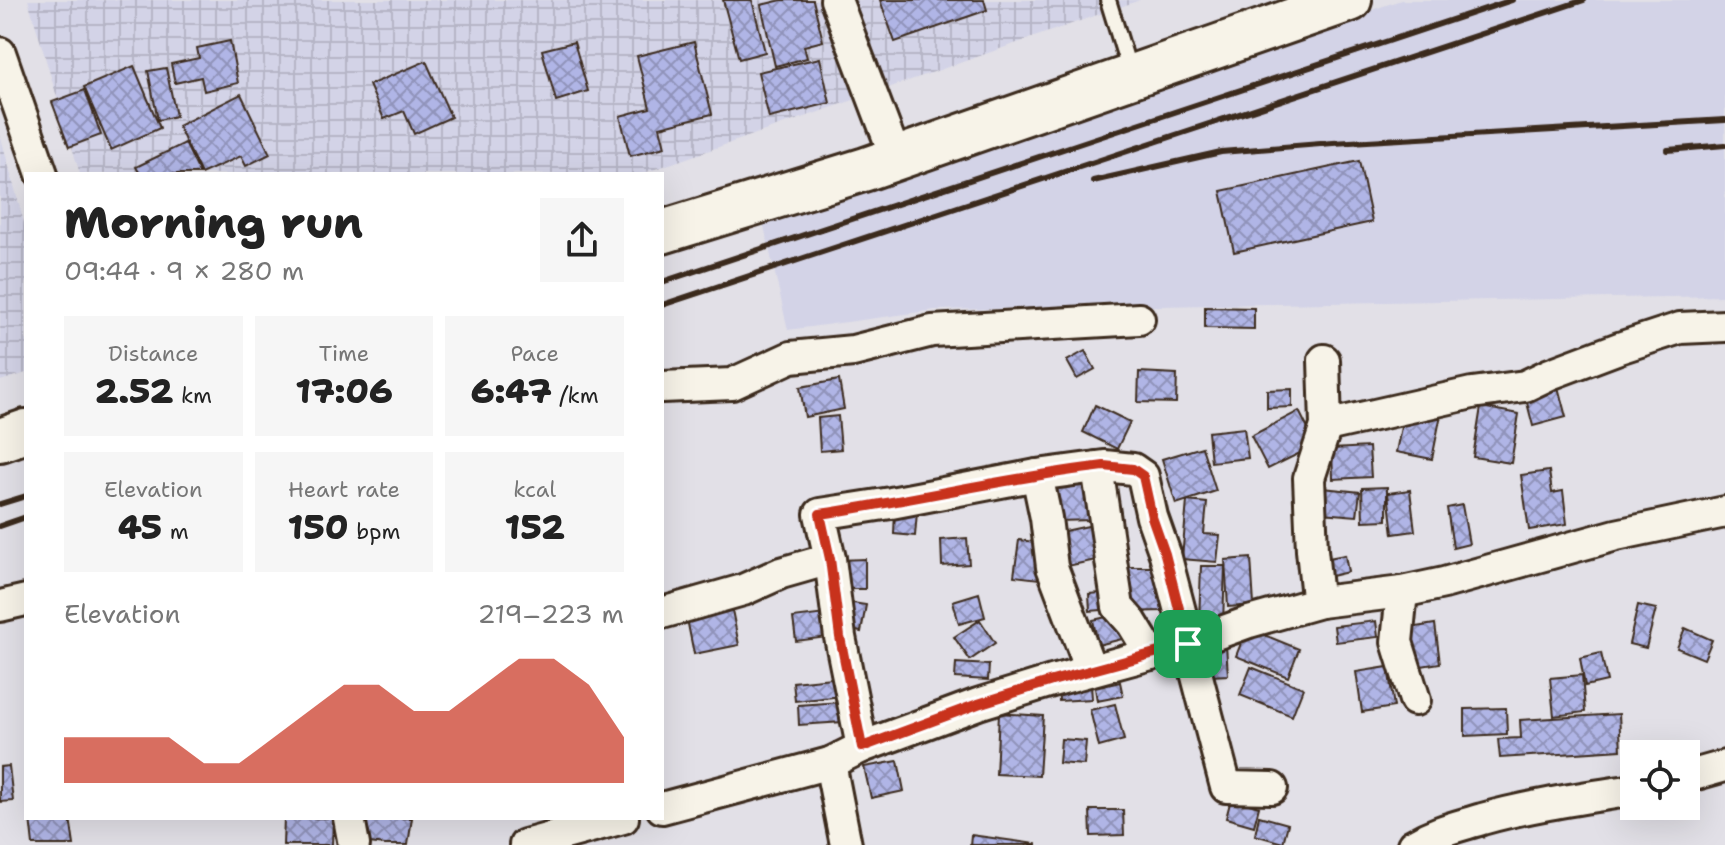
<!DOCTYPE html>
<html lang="en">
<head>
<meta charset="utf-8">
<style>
	body { margin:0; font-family:"Shantell Sans",sans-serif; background:#f6f6f6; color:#222; height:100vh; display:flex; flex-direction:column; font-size:30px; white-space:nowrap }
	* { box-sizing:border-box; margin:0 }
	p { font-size:26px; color:#767676 }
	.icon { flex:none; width:44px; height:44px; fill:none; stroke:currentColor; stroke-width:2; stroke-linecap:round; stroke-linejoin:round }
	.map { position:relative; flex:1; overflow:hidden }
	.side { position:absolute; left:24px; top:172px; width:640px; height:648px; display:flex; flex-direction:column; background:#fff; border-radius:0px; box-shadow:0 8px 32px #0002 }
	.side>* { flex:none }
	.fabs { position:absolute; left:1620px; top:740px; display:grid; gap:16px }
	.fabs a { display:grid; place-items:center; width:80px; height:80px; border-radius:0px; background:#fff; box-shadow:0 8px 32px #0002; font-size:40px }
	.pin { position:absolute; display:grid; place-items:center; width:68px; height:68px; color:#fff; margin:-34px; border-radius:16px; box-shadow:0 4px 12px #0006 }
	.round { display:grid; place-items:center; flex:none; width:84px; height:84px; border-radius:0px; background:#f6f6f6 }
	.summary { display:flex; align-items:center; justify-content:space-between; height:136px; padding:0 40px }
	h1 { font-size:44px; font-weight:800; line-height:60px }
	.stats { display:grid; grid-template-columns:repeat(3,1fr); gap:12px; height:136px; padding:8px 40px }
	.stats div { display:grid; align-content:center; border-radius:0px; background:#f6f6f6; text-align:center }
	.stats b { font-size:34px; font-weight:800 }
	.stats small { font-size:22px; font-weight:400 }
	.stats p { font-size:22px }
	.chart { height:224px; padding:16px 40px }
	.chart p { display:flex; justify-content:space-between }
	.chart svg { width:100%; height:144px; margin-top:8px; fill:#c8321e; opacity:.7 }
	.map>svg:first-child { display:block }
	.built { fill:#d3d3e7 }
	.industrial { fill:url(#industrial-grid) }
	.building { fill:url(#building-cross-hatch); stroke:#3b2a1e; stroke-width:2 }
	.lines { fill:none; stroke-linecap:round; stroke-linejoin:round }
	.service-casing { stroke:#3b2a1e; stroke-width:20 }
	.minor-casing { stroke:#3b2a1e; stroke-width:36 }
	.secondary-casing { stroke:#3b2a1e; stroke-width:48 }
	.service { stroke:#f7f3e8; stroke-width:14 }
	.minor { stroke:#f7f3e8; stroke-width:30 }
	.secondary { stroke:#f7f3e8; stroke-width:42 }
	.rail { stroke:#3b2a1e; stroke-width:6 }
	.route-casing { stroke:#fff; stroke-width:16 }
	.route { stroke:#c8321e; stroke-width:10 }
</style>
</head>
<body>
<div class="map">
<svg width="1725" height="845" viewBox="0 0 1725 845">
	<defs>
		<pattern id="industrial-grid" width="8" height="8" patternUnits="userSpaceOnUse" patternTransform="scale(2)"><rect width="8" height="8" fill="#d3d3e7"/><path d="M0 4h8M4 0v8" fill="none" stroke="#b6b5c6"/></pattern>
		<pattern id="building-cross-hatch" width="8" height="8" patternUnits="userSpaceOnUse" patternTransform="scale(2)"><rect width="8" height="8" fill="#b0b5e6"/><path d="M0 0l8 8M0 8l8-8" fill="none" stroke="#9093ba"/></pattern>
	</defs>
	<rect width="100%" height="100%" fill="#e2e0e7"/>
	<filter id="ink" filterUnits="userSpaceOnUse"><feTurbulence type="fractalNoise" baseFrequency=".0125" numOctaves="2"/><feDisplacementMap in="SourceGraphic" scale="16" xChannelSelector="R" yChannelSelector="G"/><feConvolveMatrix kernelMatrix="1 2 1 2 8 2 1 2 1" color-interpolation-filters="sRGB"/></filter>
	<g filter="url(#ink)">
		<!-- built -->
		<polygon class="built" points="1401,0 1725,0 1725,296 935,310 788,330 762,218"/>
		<!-- industrial -->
		<g class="industrial">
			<polygon points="28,0 1140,0 641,174 80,174"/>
			<polygon points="0,134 26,230 26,373 0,381"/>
		</g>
		<!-- building -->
		<g class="building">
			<polygon points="723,0 752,0 765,52 739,59"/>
			<polygon points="782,0 813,0 823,41 804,46 807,58 775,66 761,5"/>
			<polygon points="880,0 984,0 987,10 895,42"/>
			<polygon points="230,41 238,83 204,91 201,77 175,83 171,64 199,58 197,48"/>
			<polygon points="574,42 588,91 556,101 542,50"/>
			<polygon points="694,42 712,114 660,127 665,147 630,156 620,116 650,108 637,56"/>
			<polygon points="820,58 830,103 769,118 758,72"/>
			<polygon points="426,61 451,117 414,134 404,111 384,119 369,85"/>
			<polygon points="134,66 160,128 111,150 84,87"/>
			<polygon points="166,68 176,116 158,120 148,71"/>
			<polygon points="85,90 101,135 69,147 52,102"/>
			<polygon points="241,94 270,154 246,166 241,156 201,174 178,126"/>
			<polygon points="185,143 200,174 140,174 136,167"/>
			<polygon points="1359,161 1372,222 1234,252 1221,191"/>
			<polygon points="1205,307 1254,308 1254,329 1205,328"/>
			<polygon points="1085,351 1095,369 1077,379 1067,361"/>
			<polygon points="1139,372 1177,374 1176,403 1138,402"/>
			<polygon points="839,380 844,409 805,417 800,387"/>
			<polygon points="1557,383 1566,417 1533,426 1524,391"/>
			<polygon points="1292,389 1292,407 1267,408 1267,390"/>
			<polygon points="1406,402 1442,409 1432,459 1396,452"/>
			<polygon points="1095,405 1130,422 1117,449 1083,432"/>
			<polygon points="1481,407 1519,414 1511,463 1473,457"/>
			<polygon points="1299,411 1316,445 1268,469 1251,436"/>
			<polygon points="838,416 841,449 820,451 818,418"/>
			<polygon points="1244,428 1248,458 1211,462 1208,432"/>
			<polygon points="1202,447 1216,491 1176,504 1162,459"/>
			<polygon points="1369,447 1371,477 1333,479 1332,449"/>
			<polygon points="1549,471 1552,493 1563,491 1567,524 1529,530 1521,475"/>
			<polygon points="1089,478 1091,520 1058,521 1057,479"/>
			<polygon points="1387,487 1387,520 1363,521 1362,488"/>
			<polygon points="1323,488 1360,492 1357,516 1321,513"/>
			<polygon points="1410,490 1415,531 1393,534 1388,493"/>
			<polygon points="1187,501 1207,503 1204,534 1220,535 1217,562 1182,559"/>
			<polygon points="1462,505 1469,544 1453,548 1447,508"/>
			<polygon points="895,511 917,512 915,536 894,534"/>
			<polygon points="1093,525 1101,559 1067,566 1060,532"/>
			<polygon points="967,538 969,564 942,566 941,540"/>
			<polygon points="1019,540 1043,543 1039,579 1014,576"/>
			<polygon points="1345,555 1348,572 1331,576 1328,558"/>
			<polygon points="1251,558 1254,605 1228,607 1225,560"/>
			<polygon points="865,559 865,589 838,589 838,560"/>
			<polygon points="1201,566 1225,566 1223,623 1199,623"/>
			<polygon points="1124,567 1162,567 1162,611 1124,612"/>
			<polygon points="1113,592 1114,609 1090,611 1089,594"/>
			<polygon points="979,593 985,617 959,624 953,601"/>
			<polygon points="846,602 866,605 861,632 841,628"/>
			<polygon points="1638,605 1656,609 1646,648 1629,644"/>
			<polygon points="732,610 739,645 694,654 687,619"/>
			<polygon points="833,613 836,636 796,641 793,618"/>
			<polygon points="1120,614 1126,638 1098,645 1093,620"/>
			<polygon points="980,620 995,643 970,660 954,637"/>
			<polygon points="1376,621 1378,637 1336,642 1334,626"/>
			<polygon points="1435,624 1440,663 1409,668 1403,629"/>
			<polygon points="1247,628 1299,649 1288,677 1236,656"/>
			<polygon points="1685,628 1712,640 1704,659 1677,648"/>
			<polygon points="1226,645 1228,675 1210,676 1209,646"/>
			<polygon points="1601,653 1607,681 1585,686 1580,658"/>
			<polygon points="956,663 989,665 988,680 955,678"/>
			<polygon points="1251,667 1303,688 1292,716 1240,695"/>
			<polygon points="1388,667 1394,707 1362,712 1356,672"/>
			<polygon points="1582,675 1585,712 1554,716 1550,678"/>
			<polygon points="841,677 842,696 795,701 793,682"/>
			<polygon points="1120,682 1123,696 1097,701 1095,688"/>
			<polygon points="1091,684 1092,699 1059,701 1058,685"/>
			<polygon points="841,702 843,722 799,725 798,705"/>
			<polygon points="1115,704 1124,740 1099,747 1090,710"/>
			<polygon points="1506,708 1507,734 1465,736 1465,709"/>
			<polygon points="999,713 1043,716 1039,776 996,774"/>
			<polygon points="1619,714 1621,750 1500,758 1498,739 1521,738 1520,720"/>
			<polygon points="1061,739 1086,741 1084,765 1059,763"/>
			<polygon points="898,761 904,791 871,798 864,767"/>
			<polygon points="9,766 13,801 0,802 0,767"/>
			<polygon points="1231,799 1259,807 1254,826 1226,818"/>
			<polygon points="1090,810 1123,810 1124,835 1091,836"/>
			<polygon points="1259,816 1288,824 1283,843 1255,835"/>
			<polygon points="30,818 70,818 74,845 33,845"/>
			<polygon points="284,818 333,818 332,845 283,845"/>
			<polygon points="355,818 412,818 408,845 385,845 362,842"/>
			<polygon points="971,835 1036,844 1036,845 970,845"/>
		</g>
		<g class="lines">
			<defs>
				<polyline id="service" points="1108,0 1130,72"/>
				<g id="minor">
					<polyline points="836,0 896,158"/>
					<polyline points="0,53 42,174"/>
					<polyline points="662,387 732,384 791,357 853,351 932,331 1139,319"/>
					<polyline points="1326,426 1472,393 1525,386 1550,374 1619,348 1680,328 1725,326"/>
					<polyline points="1097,467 1118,607 1132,623 1151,654"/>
					<polyline points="1037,475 1046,518 1052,567 1091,670"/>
					<polyline points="1402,592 1397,642 1415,700"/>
					<polyline points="1320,602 1316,588 1312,550 1309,478 1326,426 1324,360"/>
					<polyline points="0,606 26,600"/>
					<polyline points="662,613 743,590 781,573 830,559"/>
					<polyline points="862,747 840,637 830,559 820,514 891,503 1037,475 1104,466 1133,469 1143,476 1152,517 1165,554 1226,787 1272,788"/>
					<polyline points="830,763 846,845"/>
					<polyline points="1686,777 1725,766"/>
					<polyline points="662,808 830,763 862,747 978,704 1052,681 1188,644 1249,622 1320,602 1402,592 1444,583 1616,535 1725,512"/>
					<polyline points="349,818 354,845"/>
					<polyline points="525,845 623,818"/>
					<path d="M1413,845C1436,831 1456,827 1482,819C1532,805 1583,798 1634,790"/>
				</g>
				<g id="secondary">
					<polyline points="662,232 866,169 1350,0"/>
					<polyline points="0,440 26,431"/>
				</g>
			</defs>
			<!-- service casing -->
			<use href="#service" class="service-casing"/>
			<!-- minor casing -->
			<use href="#minor" class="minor-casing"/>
			<!-- secondary casing -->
			<use href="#secondary" class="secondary-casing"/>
			<!-- service -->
			<use href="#service" class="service"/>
			<!-- minor -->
			<use href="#minor" class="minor"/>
			<!-- secondary -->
			<use href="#secondary" class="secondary"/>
			<!-- rail -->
			<g class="rail">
				<polyline points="1668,150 1725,145"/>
				<polyline points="1093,181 1221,152 1333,143 1725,120"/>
				<polyline points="662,282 1512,0"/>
				<polyline points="662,305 1584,0"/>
				<polyline points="0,504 26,496"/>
				<polyline points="0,526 26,517"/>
			</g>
		</g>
	</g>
	<g class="lines" filter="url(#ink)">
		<defs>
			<path id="route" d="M1104,466L1133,469L1143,476L1152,517L1165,554L1188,644L1052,681L978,704L862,747L840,637L830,559L820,514C915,500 1009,477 1104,466Z"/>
		</defs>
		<!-- route casing -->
		<use href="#route" class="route-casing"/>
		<!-- route -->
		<use href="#route" class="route"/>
	</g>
</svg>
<div class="fabs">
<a><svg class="icon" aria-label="locate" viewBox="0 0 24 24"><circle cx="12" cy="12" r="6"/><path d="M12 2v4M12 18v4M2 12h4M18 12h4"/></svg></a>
</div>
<div class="pin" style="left:1188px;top:644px;background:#1e9e55"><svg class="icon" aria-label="arrive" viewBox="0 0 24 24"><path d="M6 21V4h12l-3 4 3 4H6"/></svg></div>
<section class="side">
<div class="summary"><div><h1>Morning run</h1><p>09:44 · 9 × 280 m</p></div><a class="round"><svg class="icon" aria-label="share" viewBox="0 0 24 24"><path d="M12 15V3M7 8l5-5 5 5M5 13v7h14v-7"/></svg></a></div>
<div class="stats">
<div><p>Distance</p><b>2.52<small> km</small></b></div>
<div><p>Time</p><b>17:06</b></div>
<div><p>Pace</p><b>6:47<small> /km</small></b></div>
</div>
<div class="stats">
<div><p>Elevation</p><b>45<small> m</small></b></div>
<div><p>Heart rate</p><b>150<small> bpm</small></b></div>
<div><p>kcal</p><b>152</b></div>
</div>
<div class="chart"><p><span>Elevation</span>219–223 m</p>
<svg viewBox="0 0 160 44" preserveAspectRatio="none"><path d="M0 44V30L10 30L20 30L30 30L40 38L50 38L60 30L70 22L80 14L90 14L100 22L110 22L120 14L130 6L140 6L150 14L160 30V44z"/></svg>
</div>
</section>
</div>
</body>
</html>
